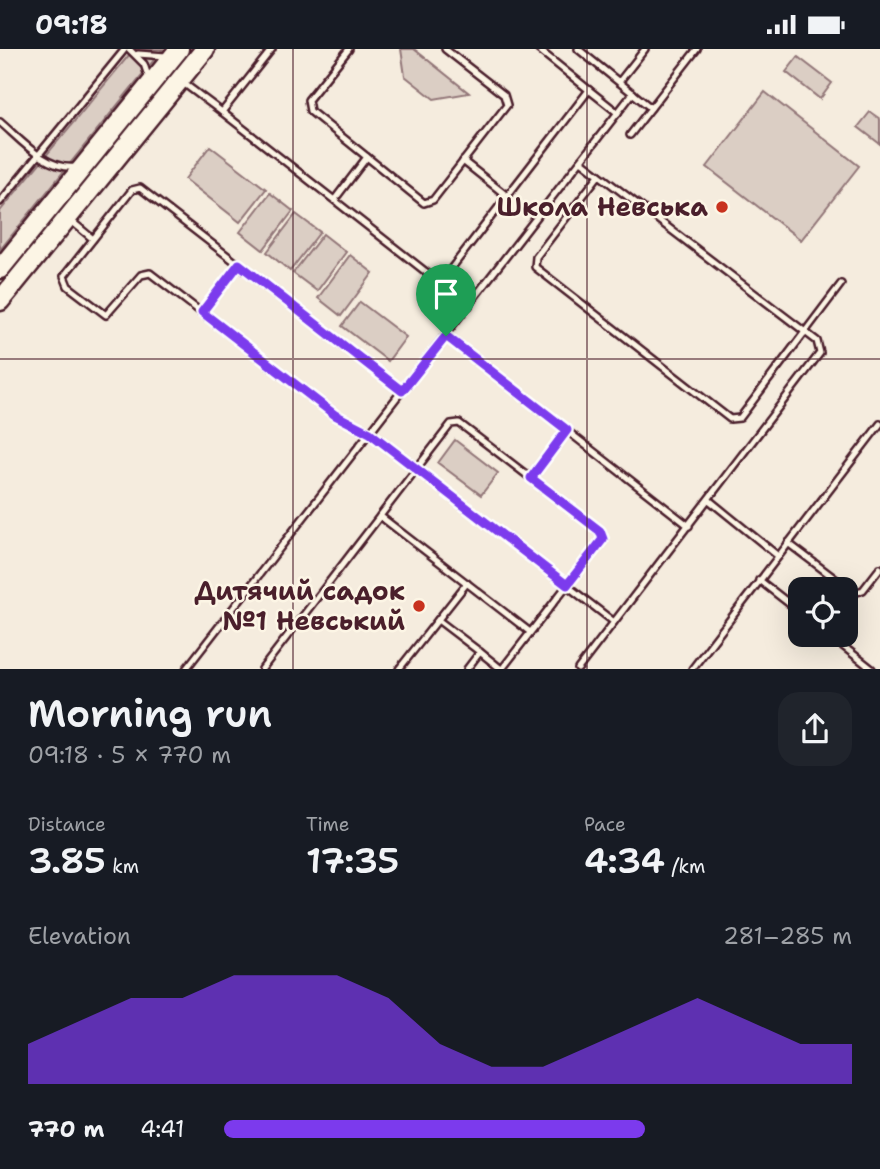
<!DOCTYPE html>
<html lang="en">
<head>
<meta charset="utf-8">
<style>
	body { margin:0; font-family:"Shantell Sans",sans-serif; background:#20242c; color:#f1f3f6; height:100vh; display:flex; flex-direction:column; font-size:26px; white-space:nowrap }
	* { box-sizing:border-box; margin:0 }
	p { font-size:23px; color:#9ea1a6 }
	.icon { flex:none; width:38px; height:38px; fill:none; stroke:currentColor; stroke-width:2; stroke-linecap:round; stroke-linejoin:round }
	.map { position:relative; height:620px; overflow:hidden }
	.side { display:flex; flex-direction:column; background:#171b24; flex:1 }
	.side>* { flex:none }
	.buttons { position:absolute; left:788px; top:528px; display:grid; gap:14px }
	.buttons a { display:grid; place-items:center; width:70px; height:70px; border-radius:14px; background:#171b24; box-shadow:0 7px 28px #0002; font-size:35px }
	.pin { position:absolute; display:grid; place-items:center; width:60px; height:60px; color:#fff; margin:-72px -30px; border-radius:50% 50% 50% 0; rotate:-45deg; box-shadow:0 0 7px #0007 }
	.pin .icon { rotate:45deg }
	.round { display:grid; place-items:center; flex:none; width:74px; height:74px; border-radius:21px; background:#20242c }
	.summary { display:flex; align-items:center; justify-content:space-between; height:119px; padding:0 28px }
	h1 { font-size:38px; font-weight:600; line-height:52px }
	.figures { display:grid; grid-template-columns:repeat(3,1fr); gap:10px; height:119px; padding:7px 28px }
	.figures div { display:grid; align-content:center }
	.figures b { font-size:35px; font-weight:600 }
	.figures small { font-size:19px; font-weight:400 }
	.figures p { font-size:19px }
	.chart { height:196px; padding:14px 28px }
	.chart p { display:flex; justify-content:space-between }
	.chart svg { width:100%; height:126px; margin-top:7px; fill:#7c3aed; opacity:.7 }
	ul { padding:0 28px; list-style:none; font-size:23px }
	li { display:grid; grid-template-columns:112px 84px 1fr; align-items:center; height:52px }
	li i { height:18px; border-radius:9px; background:#7c3aed }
	.status { display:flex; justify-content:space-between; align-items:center; height:49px; padding:0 35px; background:#171b24; direction:ltr }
	.status svg { height:19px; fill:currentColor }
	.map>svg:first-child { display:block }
	.green { fill:#dbcec4; stroke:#927678; stroke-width:2 }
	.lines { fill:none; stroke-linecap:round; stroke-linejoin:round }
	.service-casing { stroke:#4a1f2b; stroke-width:10 }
	.trunk-casing { stroke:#4a1f2b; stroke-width:23 }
	.service { stroke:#fcf5e5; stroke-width:5 }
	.trunk { stroke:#fcf5e5; stroke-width:18 }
	.route-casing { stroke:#fff; stroke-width:14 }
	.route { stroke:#7c3aed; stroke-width:9 }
	.grid { fill:none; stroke:#4a1f2b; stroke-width:2; stroke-opacity:0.55 }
	.poi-dot { fill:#c8321e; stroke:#fcf5e5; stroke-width:2.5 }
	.labels { text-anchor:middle; stroke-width:5; stroke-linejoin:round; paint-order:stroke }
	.poi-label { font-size:26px; font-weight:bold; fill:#4a1f2b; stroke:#fcf5e5; text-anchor:end }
</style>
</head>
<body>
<div class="status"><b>09:18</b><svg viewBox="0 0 49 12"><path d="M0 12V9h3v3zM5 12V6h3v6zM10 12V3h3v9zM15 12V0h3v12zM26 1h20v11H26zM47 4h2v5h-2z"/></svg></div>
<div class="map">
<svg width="880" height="620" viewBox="0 0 880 620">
	<rect width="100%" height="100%" fill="#f5ecde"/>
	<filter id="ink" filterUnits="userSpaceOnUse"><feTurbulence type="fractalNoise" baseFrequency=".0143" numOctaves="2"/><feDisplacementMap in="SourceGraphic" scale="14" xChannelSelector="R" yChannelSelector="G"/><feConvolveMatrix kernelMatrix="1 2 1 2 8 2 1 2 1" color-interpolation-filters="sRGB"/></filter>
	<g filter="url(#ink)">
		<!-- green -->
		<g class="green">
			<polygon points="134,0 163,0 0,201 0,162"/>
			<polygon points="401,0 414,0 469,44 434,50 405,27"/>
			<polygon points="798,8 832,34 820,50 786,23"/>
			<polygon points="765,43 859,117 801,191 707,118"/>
			<polygon points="870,63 880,70 880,95 858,78"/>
			<polygon points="210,97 266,140 240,173 185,130"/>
			<polygon points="270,144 293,162 263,201 240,183"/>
			<polygon points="296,165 320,183 290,222 267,203"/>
			<polygon points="323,185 346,203 317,242 293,224"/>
			<polygon points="350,206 373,224 341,267 318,249"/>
			<polygon points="360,253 406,288 388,312 342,277"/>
			<polygon points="455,391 498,424 481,446 438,414"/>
		</g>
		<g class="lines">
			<defs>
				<g id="service">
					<polyline points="129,0 144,15 149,30"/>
					<polyline points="272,0 222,63 440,234 589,41 538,0"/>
					<polyline points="349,0 308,51 310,62 424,154 433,151 507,56 504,46 445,0"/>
					<polyline points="578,0 651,59 630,86"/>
					<polyline points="138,5 166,7"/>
					<polyline points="182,33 222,63"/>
					<polyline points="619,33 645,0"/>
					<polyline points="589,41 618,64"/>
					<polyline points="651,59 697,0"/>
					<path d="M0,73C21,91 47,122 76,118"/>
					<polyline points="463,112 507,147"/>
					<polyline points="599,126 536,208 535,218 730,370 740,369 841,235"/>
					<polyline points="335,150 367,108"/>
					<polyline points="0,153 125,0"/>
					<polyline points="69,170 93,190"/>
					<polyline points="440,234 469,257"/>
					<polyline points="202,263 239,215"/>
					<polyline points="446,287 689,477"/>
					<polyline points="402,342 140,139 132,141 64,227 68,237 106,266 141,226 150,224 335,366 370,384 614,573"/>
					<polyline points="531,429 567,381"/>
					<polyline points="709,451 778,507"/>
					<polyline points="380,467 530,583"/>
					<polyline points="788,494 854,544 863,541 880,519"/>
					<polyline points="759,531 800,563"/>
					<polyline points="438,571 480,603"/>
					<polyline points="829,586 872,620"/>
					<polyline points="186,620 633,44"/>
					<polyline points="262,620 451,375 459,374 600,482 603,490 502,620"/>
					<polyline points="399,620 467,534"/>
					<polyline points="467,620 480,603 501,620"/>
					<polyline points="578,620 820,304 817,292 581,112"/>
					<polyline points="692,620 880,375"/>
				</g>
				<g id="trunk">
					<polyline points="0,220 179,0"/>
					<polyline points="0,252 205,0"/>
				</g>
			</defs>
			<!-- service casing -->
			<use href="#service" class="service-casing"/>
			<!-- trunk casing -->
			<use href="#trunk" class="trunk-casing"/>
			<!-- service -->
			<use href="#service" class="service"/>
			<!-- trunk -->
			<use href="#trunk" class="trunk"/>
		</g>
	</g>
	<g class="lines" filter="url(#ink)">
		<defs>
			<polygon id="route" points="239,215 402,342 446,287 567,381 531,429 600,482 603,490 567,536 370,384 335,366 202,263"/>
		</defs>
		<!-- route casing -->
		<use href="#route" class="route-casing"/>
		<!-- route -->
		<use href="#route" class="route"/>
	</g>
	<!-- grid -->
	<path class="grid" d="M293,0V620M587,0V620M0,310H880"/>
	<!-- markers -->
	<g class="poi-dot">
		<circle cx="722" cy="158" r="7"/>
		<circle cx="419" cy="557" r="7"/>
	</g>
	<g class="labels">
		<!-- poi labels -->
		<g class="poi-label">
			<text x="708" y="167">Школа Невська</text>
			<text x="405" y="551">Дитячий садок<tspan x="405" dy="30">№1 Невський</tspan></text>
		</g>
	</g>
</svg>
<div class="buttons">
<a><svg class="icon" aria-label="locate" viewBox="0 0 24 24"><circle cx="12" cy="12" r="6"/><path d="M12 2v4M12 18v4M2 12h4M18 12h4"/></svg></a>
</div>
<div class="pin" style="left:446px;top:287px;background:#1e9e55"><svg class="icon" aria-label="arrive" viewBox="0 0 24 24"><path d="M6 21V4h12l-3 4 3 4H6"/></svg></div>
</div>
<section class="side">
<div class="summary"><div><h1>Morning run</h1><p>09:18 · 5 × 770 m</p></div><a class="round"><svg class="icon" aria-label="share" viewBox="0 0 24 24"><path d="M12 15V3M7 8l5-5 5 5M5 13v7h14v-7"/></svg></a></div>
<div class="figures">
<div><p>Distance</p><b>3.85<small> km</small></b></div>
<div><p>Time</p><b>17:35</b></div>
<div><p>Pace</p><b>4:34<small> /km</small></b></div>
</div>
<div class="chart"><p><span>Elevation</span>281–285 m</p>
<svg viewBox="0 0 160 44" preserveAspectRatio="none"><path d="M0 44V30L10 22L20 14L30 14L40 6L50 6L60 6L70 14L80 30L90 38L100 38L110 30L120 22L130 14L140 22L150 30L160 30V44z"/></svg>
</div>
<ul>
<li><b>770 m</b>4:41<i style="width:67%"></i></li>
</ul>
</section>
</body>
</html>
